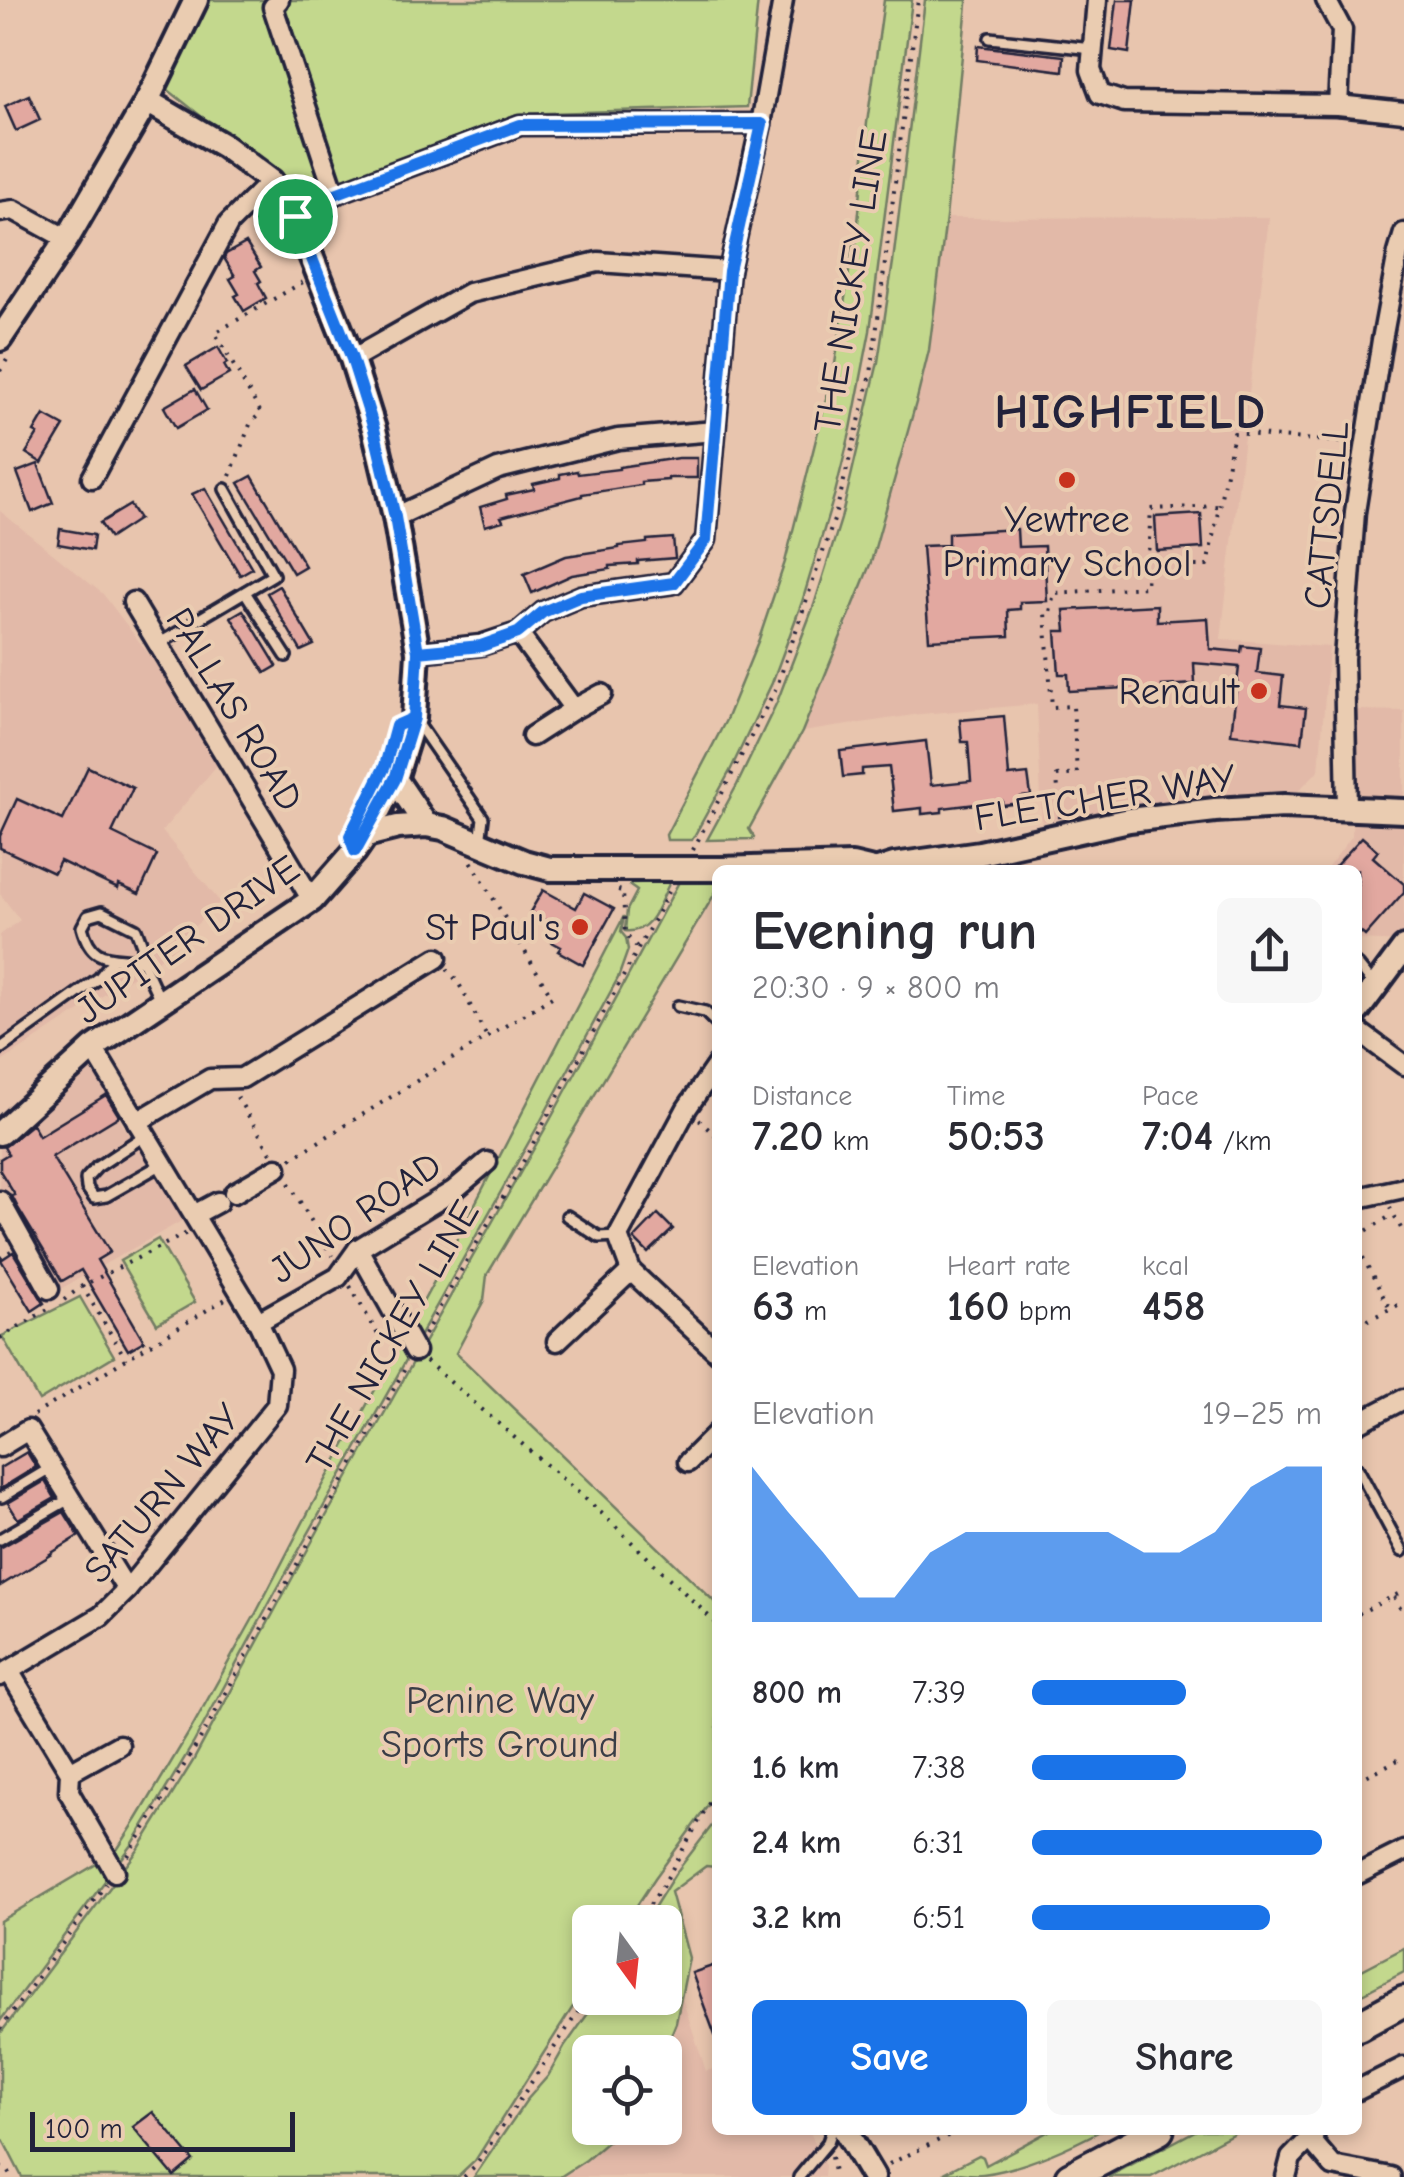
<!DOCTYPE html>
<html lang="en">
<head>
<meta charset="utf-8">
<style>
	body { margin:0; font-family:"Comic Neue",sans-serif; background:#f7f7f7; color:#2b2b33; height:100vh; display:flex; flex-direction:column; font-size:38px; white-space:nowrap }
	* { box-sizing:border-box; margin:0 }
	p { font-size:32px; color:#7c7c81 }
	.icon { flex:none; width:55px; height:55px; fill:none; stroke:currentColor; stroke-width:2; stroke-linecap:round; stroke-linejoin:round }
	.map { position:relative; flex:1; overflow:hidden }
	.details { position:absolute; left:712px; top:865px; width:650px; height:1270px; display:flex; flex-direction:column; background:#fff; border-radius:15px; box-shadow:0 5px 15px #0003 }
	.details>* { flex:none }
	.needle { width:65px; rotate:165deg }
	.controls { position:absolute; left:572px; top:1905px; display:grid; gap:20px }
	.controls a { display:grid; place-items:center; width:110px; height:110px; border-radius:15px; background:#fff; box-shadow:0 5px 15px #0003; font-size:50px }
	.scale { position:absolute; left:30px; bottom:25px; width:265px; box-sizing:border-box; padding-left:10px; border:5px solid #22223b; border-top:0; font-size:28px; line-height:35px; white-space:nowrap; color:#22223b; -webkit-text-stroke:8px #eaccb1; paint-order:stroke }
	.pin { position:absolute; display:grid; place-items:center; width:85px; height:85px; color:#fff; margin:-42px; border:5px solid #fff; border-radius:50%; box-shadow:0 2px 10px #0007 }
	.round { display:grid; place-items:center; flex:none; width:105px; height:105px; border-radius:15px; background:#f7f7f7 }
	.headline { display:flex; align-items:center; justify-content:space-between; height:170px; padding:0 40px }
	h1 { font-size:55px; font-weight:700; line-height:75px }
	.figures { display:grid; grid-template-columns:repeat(3,1fr); gap:15px; height:170px; padding:10px 40px }
	.figures div { display:grid; align-content:center }
	.figures b { font-size:42px; font-weight:700 }
	.figures small { font-size:28px; font-weight:400 }
	.figures p { font-size:28px }
	.chart { height:280px; padding:20px 40px }
	.chart p { display:flex; justify-content:space-between }
	.chart svg { width:100%; height:180px; margin-top:10px; fill:#1a73e8; opacity:.7 }
	.cta { display:flex; gap:20px; margin-top:auto; padding:20px 40px }
	.cta a { flex:1; height:115px; border-radius:15px; background:#1a73e8; color:#fff; font-size:40px; font-weight:700; line-height:115px; text-align:center }
	.cta a+a { background:#f7f7f7; color:#2b2b33 }
	ul { padding:0 40px; list-style:none; font-size:32px }
	li { display:grid; grid-template-columns:160px 120px 1fr; align-items:center; height:75px }
	li i { height:25px; border-radius:12px; background:#1a73e8 }
	.map>svg:first-child { display:block }
	.built { fill:#e2b9a8 }
	.green { fill:#c3d88d; stroke:#727d64; stroke-width:2.5 }
	.building { fill:#e2a8a0; stroke:#22223b; stroke-width:2.5 }
	.lines { fill:none; stroke-linecap:round; stroke-linejoin:round }
	.lane-casing { stroke:#22223b; stroke-width:16 }
	.street-casing { stroke:#22223b; stroke-width:25 }
	.secondary-casing { stroke:#22223b; stroke-width:30 }
	.primary-casing { stroke:#22223b; stroke-width:35 }
	.path { stroke:#22223b; stroke-width:4; stroke-dasharray:2.5 8; stroke-linecap:butt }
	.lane { stroke:#eaccb1; stroke-width:9 }
	.street { stroke:#eaccb1; stroke-width:18 }
	.secondary { stroke:#eaccb1; stroke-width:22 }
	.primary { stroke:#eaccb1; stroke-width:28 }
	.secondary-bridge-casing { stroke:#22223b; stroke-width:30; stroke-linecap:butt }
	.secondary-bridge { stroke:#eaccb1; stroke-width:22 }
	.route-casing { stroke:#fff; stroke-width:20 }
	.route { stroke:#1a73e8; stroke-width:12 }
	.poi-dot { fill:#c8321e; stroke:#eaccb1; stroke-width:4 }
	.labels { text-anchor:middle; stroke-width:8; stroke-linejoin:round; paint-order:stroke }
	.street-label { font-size:38px; fill:#22223b; stroke:#eaccb1 }
	.poi-label { font-size:38px; fill:#22223b; stroke:#eaccb1; text-anchor:end }
	.park-label { font-size:38px; fill:#3a3d47; stroke:#eaccb1 }
	.district-label { font-size:48px; font-weight:bold; letter-spacing:2.5px; fill:#22223b; stroke:#eaccb1 }
</style>
</head>
<body>
<div class="map">
<svg width="1404" height="2177" viewBox="0 0 1404 2177">
	<rect width="100%" height="100%" fill="#e8c5ae"/>
	<filter id="ink" filterUnits="userSpaceOnUse"><feTurbulence type="fractalNoise" baseFrequency=".01" numOctaves="2"/><feDisplacementMap in="SourceGraphic" scale="20" xChannelSelector="R" yChannelSelector="G"/><feConvolveMatrix kernelMatrix="1 2 1 2 8 2 1 2 1" color-interpolation-filters="sRGB"/></filter>
	<g filter="url(#ink)">
		<!-- built -->
		<g class="built">
			<polygon points="1269,217 1221,639 1329,647 1319,770 1296,793 1118,808 1042,822 1037,704 920,714 802,732 871,562 917,399 929,350 946,218"/>
			<polygon points="0,511 103,594 179,694 218,764 162,831 220,902 165,955 0,1063 0,935 20,920 0,894"/>
			<polygon points="1356,710 1404,711 1404,942 1358,940 1358,870 1326,870 1352,836"/>
			<polygon points="91,1066 123,1125 187,1218 55,1292 0,1201 0,1136"/>
			<polygon points="681,1995 706,2071 717,2068 718,2130 809,2130 825,2166 824,2177 560,2177 586,2160 624,2128 665,2128 664,2052 676,2024"/>
		</g>
		<!-- green -->
		<g class="green">
			<polygon points="204,0 758,0 747,107 517,114 301,196 162,85"/>
			<polygon points="884,0 912,0 870,331 851,429 835,493 802,602 772,683 730,771 692,840 667,840 666,835 726,720 759,639 785,562 835,364 853,245 856,245 867,123"/>
			<polygon points="925,0 967,0 967,4 946,218 929,350 917,399 871,562 802,732 749,829 754,837 753,839 707,840 737,785 777,702 814,605 841,519 878,362 893,262"/>
			<path d="M670,882C659,903 652,934 625,931L627,910L637,891L630,886L631,883Z"/>
			<polygon points="679,882 713,882 717,884 717,890 487,1275 484,1300 456,1353 717,1604 717,1793 655,1878 626,1922 590,1922 590,1980 475,2161 458,2177 22,2177 3,2140 0,2139 0,2034 138,1850 193,1761 320,1527 550,1120"/>
			<polygon points="624,916 621,932 626,938 628,950 618,978 539,1124 276,1591 193,1744 132,1845 0,2021 0,1921 115,1853 137,1819 191,1729 256,1613 310,1509 448,1256"/>
			<polygon points="158,1239 195,1302 157,1324 120,1261"/>
			<polygon points="80,1297 114,1356 39,1401 2,1336"/>
			<polygon points="717,1819 716,1867 706,1866 671,1892 689,1958 676,2023 664,2052 590,2052 590,2128 624,2128 586,2160 560,2177 474,2177 526,2101 548,2076 565,2046 599,1998 665,1998 665,1922 645,1922 675,1874"/>
			<polygon points="1404,1948 1404,1972 1358,1996 1358,1972"/>
			<path d="M1051,2130H1102C1068,2148 1021,2169 983,2174C969,2176 956,2171 944,2173L979,2155L983,2157L986,2165Z"/>
			<polygon points="1197,2130 1240,2130 1151,2177 1108,2177"/>
		</g>
		<!-- building -->
		<g class="building">
			<polygon points="1117,0 1135,0 1129,53 1111,50"/>
			<polygon points="978,46 1064,56 1063,71 977,60"/>
			<polygon points="29,95 40,120 16,131 5,106"/>
			<polygon points="246,243 261,267 255,271 261,281 258,283 266,298 244,311 235,296 239,294 230,279 235,276 224,258 226,254"/>
			<polygon points="218,347 227,363 224,365 229,374 201,390 186,366"/>
			<polygon points="195,389 207,410 176,428 164,407"/>
			<polygon points="44,415 64,426 42,463 26,453 38,434 34,432"/>
			<polygon points="678,458 697,458 697,478 668,478 668,480 641,482 641,485 582,494 582,496 501,517 503,521 485,526 480,507 507,499 506,495 534,489 533,484 560,478 560,474 577,471 578,474 619,469 619,467"/>
			<polygon points="38,464 53,503 32,512 17,472"/>
			<polygon points="252,476 305,566 293,573 239,483"/>
			<polygon points="205,488 252,568 240,575 192,494"/>
			<polygon points="130,505 139,519 110,538 100,523"/>
			<polygon points="1201,514 1203,548 1157,551 1155,517"/>
			<polygon points="60,529 94,535 92,550 58,544"/>
			<polygon points="1017,529 1018,547 1044,546 1047,601 1020,602 1020,609 1008,610 1009,636 929,640 922,546 948,545 948,533"/>
			<polygon points="673,538 675,558 638,561 638,564 610,566 610,569 572,575 532,593 524,574 566,556 619,548 619,546 647,543 647,540"/>
			<polygon points="279,586 314,645 301,651 267,593"/>
			<polygon points="1157,605 1157,621 1208,618 1210,649 1241,652 1242,646 1260,648 1257,673 1283,676 1280,705 1306,708 1302,742 1231,734 1239,667 1194,663 1195,684 1162,686 1163,692 1127,695 1127,688 1069,691 1068,674 1059,674 1056,631 1066,631 1064,610"/>
			<polygon points="243,610 277,666 265,673 231,617"/>
			<polygon points="1004,716 1009,776 1028,774 1031,796 1021,797 1021,803 1002,805 1002,801 942,808 942,812 922,814 922,808 894,811 889,767 862,769 862,775 843,777 840,751 926,741 931,785 971,781 968,742 962,742 960,720"/>
			<polygon points="88,767 133,788 112,833 157,855 139,894 119,885 118,889 60,861 54,873 0,848 0,836 17,799 63,820"/>
			<polygon points="1362,837 1378,851 1373,857 1404,884 1404,892 1365,936 1358,930 1358,870 1332,870"/>
			<polygon points="543,890 576,908 584,893 614,909 583,965 558,951 561,947 552,942 559,928 530,912"/>
			<polygon points="106,1095 119,1116 52,1157 110,1252 97,1260 144,1341 128,1350 81,1270 62,1281 18,1208 12,1196 15,1195 0,1171 0,1159 8,1154 4,1147 32,1124 39,1136"/>
			<polygon points="658,1214 673,1229 648,1253 634,1239"/>
			<polygon points="13,1252 44,1303 32,1311 1,1260"/>
			<polygon points="27,1452 36,1467 0,1489 0,1468"/>
			<polygon points="45,1481 55,1498 18,1519 8,1503"/>
			<polygon points="64,1512 79,1536 50,1554 51,1555 0,1586 0,1548"/>
			<polygon points="718,1964 718,2038 716,2038 692,1973"/>
			<polygon points="153,2112 193,2160 174,2176 133,2127"/>
		</g>
		<g class="lines">
			<defs>
				<g id="lane">
					<polyline points="990,38 1092,49"/>
					<polyline points="245,592 286,656"/>
					<polyline points="194,622 273,575 225,489"/>
					<polyline points="158,644 179,632"/>
					<polyline points="354,849 350,836 385,766 396,726 414,718 483,818 480,843"/>
					<path d="M102,912L136,929L142,945V961C109,956 92,964 82,927L88,916Z"/>
					<polyline points="142,961 160,1000"/>
					<polyline points="1358,965 1374,985"/>
					<polyline points="678,1006 705,1012 718,1025"/>
					<polyline points="0,1049 99,978 114,959"/>
					<polyline points="144,1136 97,1167 86,1179 87,1188 94,1198 106,1196 162,1164"/>
					<polyline points="567,1216 599,1237 618,1236"/>
					<polyline points="1358,1469 1402,1551"/>
					<polyline points="2,1497 52,1467"/>
					<polyline points="0,1539 71,1498"/>
					<polyline points="799,2177 828,2142 832,2130"/>
				</g>
				<g id="street">
					<polyline points="279,0 273,7 335,194"/>
					<polyline points="1097,0 1091,70 1100,94 1124,102 1338,105 1404,112"/>
					<polyline points="1326,0 1342,30 1338,105"/>
					<polyline points="0,212 14,210 67,239"/>
					<polyline points="295,215 335,194 520,125 761,124"/>
					<polyline points="352,359 469,293 598,262 729,271"/>
					<polyline points="92,478 229,223 271,181"/>
					<polyline points="395,517 498,469 618,439 715,431"/>
					<polyline points="133,602 312,900"/>
					<polyline points="518,633 574,709"/>
					<polyline points="418,652 481,645 518,633 543,612 581,596 674,583 706,540 729,271 761,124 783,0"/>
					<polyline points="532,736 574,709 602,694"/>
					<polyline points="1347,808 1344,659 1355,512 1382,340 1398,253 1404,233"/>
					<polyline points="1358,1031 1404,1065"/>
					<polyline points="718,1063 687,1108 618,1236 631,1271 718,1353"/>
					<polyline points="137,1122 210,1079 242,1078 437,958"/>
					<polyline points="234,1193 277,1168"/>
					<polyline points="1358,1198 1404,1188"/>
					<polyline points="0,1201 49,1289"/>
					<polyline points="194,1215 218,1202"/>
					<polyline points="358,1249 415,1351"/>
					<polyline points="258,1322 338,1277 358,1249 453,1191 487,1162"/>
					<polyline points="557,1341 631,1271"/>
					<polyline points="1358,1423 1404,1399"/>
					<polyline points="0,1447 28,1430 127,1590"/>
					<polyline points="688,1462 718,1432"/>
					<polyline points="9,1671 70,1772 69,1792 115,1872"/>
					<polyline points="0,1676 101,1616 127,1590 277,1405 280,1369 258,1322 93,1048"/>
					<polyline points="70,1772 119,1745"/>
					<polyline points="1358,1874 1404,1851"/>
					<polyline points="1358,2090 1404,2067"/>
					<polyline points="1310,2139 1333,2166 1391,2177"/>
					<polyline points="1286,2177 1291,2158 1315,2133"/>
				</g>
				<g id="secondary">
					<polyline points="0,339 67,239 147,101 196,0"/>
					<polyline points="395,779 426,825"/>
					<polyline points="366,835 398,827 426,825 443,828 524,862 550,869 635,869"/>
					<polyline points="721,869 852,865 873,870"/>
					<polyline points="878,870 894,865 980,853 1129,820 1215,810 1284,806 1404,811"/>
					<polyline points="1358,1010 1404,948"/>
					<polyline points="0,1133 93,1048 312,900 355,851 366,835 395,779 414,718 418,652 395,517 374,429 352,359 295,215 271,181 224,146 147,101"/>
					<polyline points="845,2130 873,2177"/>
				</g>
				<g id="primary">
					<polyline points="1358,2026 1404,2001"/>
					<polyline points="1070,2177 1159,2130"/>
				</g>
			</defs>
			<!-- lane casing -->
			<use href="#lane" class="lane-casing"/>
			<!-- street casing -->
			<use href="#street" class="street-casing"/>
			<!-- secondary casing -->
			<use href="#secondary" class="secondary-casing"/>
			<!-- primary casing -->
			<use href="#primary" class="primary-casing"/>
			<!-- path -->
			<g class="path">
				<polyline points="0,371 8,358"/>
				<polyline points="230,476 251,422 261,413 215,333 303,282"/>
				<polyline points="1188,552 1188,566 1207,566 1234,433 1350,443"/>
				<polyline points="1060,818 1057,776 1077,774 1073,706 1052,707 1045,613 1050,612 1054,593 1146,587 1151,509 1219,506"/>
				<polyline points="693,850 777,686 834,520 871,374 918,0"/>
				<polyline points="618,890 623,891 625,934 637,947"/>
				<polyline points="447,969 458,982 487,1037"/>
				<polyline points="237,1097 271,1153"/>
				<polyline points="699,1120 718,1138"/>
				<polyline points="291,1159 552,997 471,861"/>
				<polyline points="289,1183 332,1256"/>
				<polyline points="1390,1207 1404,1234"/>
				<polyline points="1358,1236 1392,1215"/>
				<polyline points="1358,1248 1390,1309"/>
				<polyline points="0,1258 11,1251"/>
				<polyline points="82,1286 126,1359"/>
				<polyline points="350,1286 380,1338"/>
				<polyline points="64,1300 82,1286 187,1233"/>
				<polyline points="1358,1325 1404,1302"/>
				<polyline points="424,1335 517,1173 671,888"/>
				<polyline points="0,1338 51,1307"/>
				<polyline points="426,1361 595,1507 718,1625"/>
				<polyline points="34,1415 227,1298"/>
				<polyline points="1394,1597 1404,1615"/>
				<polyline points="1358,1614 1404,1591"/>
				<polyline points="1358,1780 1404,1757"/>
				<polyline points="128,1856 201,1738 407,1365"/>
				<polyline points="638,1922 662,1887 718,1787"/>
				<polyline points="0,2029 106,1884"/>
				<polyline points="831,2157 835,2177"/>
				<polyline points="889,2164 960,2130"/>
				<polyline points="0,2167 9,2172 12,2177"/>
				<polyline points="464,2177 475,2167 590,1994"/>
			</g>
			<!-- lane -->
			<use href="#lane" class="lane"/>
			<!-- street -->
			<use href="#street" class="street"/>
			<!-- secondary -->
			<use href="#secondary" class="secondary"/>
			<!-- primary -->
			<use href="#primary" class="primary"/>
			<defs>
				<polyline id="secondary-bridge" points="635,869 721,869"/>
			</defs>
			<!-- secondary-bridge casing -->
			<use href="#secondary-bridge" class="secondary-bridge-casing"/>
			<!-- secondary-bridge -->
			<use href="#secondary-bridge" class="secondary-bridge"/>
		</g>
	</g>
	<g class="lines" filter="url(#ink)">
		<defs>
			<polyline id="route" points="295,216 352,359 374,429 395,517 418,652 414,718 395,779 355,851 350,836 385,766 396,726 414,718 418,652 481,646 518,633 543,612 581,596 674,583 706,540 729,271 762,124 520,125 335,194 295,216"/>
		</defs>
		<!-- route casing -->
		<use href="#route" class="route-casing"/>
		<!-- route -->
		<use href="#route" class="route"/>
	</g>
	<!-- markers -->
	<g class="poi-dot">
		<circle cx="1067" cy="480" r="10"/>
		<circle cx="1259" cy="691" r="10"/>
		<circle cx="580" cy="927" r="10"/>
	</g>
	<g class="labels">
		<!-- street labels -->
		<g class="street-label">
			<text transform="translate(850 281) rotate(-81)" y="13">THE NICKEY LINE</text>
			<text transform="translate(1326 515) rotate(-84)" y="13">CATTSDELL</text>
			<text transform="translate(235 709) rotate(59)" y="13">PALLAS ROAD</text>
			<text transform="translate(1105 797) rotate(-9)" y="13">FLETCHER WAY</text>
			<text transform="translate(187 939) rotate(-35)" y="13">JUPITER DRIVE</text>
			<text transform="translate(355 1217) rotate(-35)" y="13">JUNO ROAD</text>
			<text transform="translate(392 1336) rotate(-60)" y="13">THE NICKEY LINE</text>
			<text transform="translate(162 1493) rotate(-50)" y="13">SATURN WAY</text>
		</g>
		<!-- poi labels -->
		<g class="poi-label">
			<text x="1067" y="532" text-anchor="middle">Yewtree<tspan x="1067" dy="44">Primary School</tspan></text>
			<text x="1239" y="704">Renault</text>
			<text x="560" y="940">St Paul's</text>
		</g>
		<!-- park labels -->
		<g class="park-label">
			<text x="500" y="1713">Penine Way<tspan x="500" dy="44">Sports Ground</tspan></text>
		</g>
		<!-- district labels -->
		<g class="district-label">
			<text x="1131" y="428">HIGHFIELD</text>
		</g>
	</g>
</svg>
<div class="controls">
<a><svg class="needle" viewBox="-14 -14 28 28"><path d="M0-13l5 13h-10z" fill="#e53935"/><path d="M0 13l5-13h-10z" fill="#7c7c81"/></svg></a>
<a><svg class="icon" aria-label="locate" viewBox="0 0 24 24"><circle cx="12" cy="12" r="6"/><path d="M12 2v4M12 18v4M2 12h4M18 12h4"/></svg></a>
</div>
<div class="scale">100 m</div>
<div class="pin" style="left:295px;top:216px;background:#1e9e55"><svg class="icon" aria-label="arrive" viewBox="0 0 24 24"><path d="M6 21V4h12l-3 4 3 4H6"/></svg></div>
<section class="details">
<div class="headline"><div><h1>Evening run</h1><p>20:30 · 9 × 800 m</p></div><a class="round"><svg class="icon" aria-label="share" viewBox="0 0 24 24"><path d="M12 15V3M7 8l5-5 5 5M5 13v7h14v-7"/></svg></a></div>
<div class="figures">
<div><p>Distance</p><b>7.20<small> km</small></b></div>
<div><p>Time</p><b>50:53</b></div>
<div><p>Pace</p><b>7:04<small> /km</small></b></div>
</div>
<div class="figures">
<div><p>Elevation</p><b>63<small> m</small></b></div>
<div><p>Heart rate</p><b>160<small> bpm</small></b></div>
<div><p>kcal</p><b>458</b></div>
</div>
<div class="chart"><p><span>Elevation</span>19–25 m</p>
<svg viewBox="0 0 160 44" preserveAspectRatio="none"><path d="M0 44V6L10 17L20 27L30 38L40 38L50 27L60 22L70 22L80 22L90 22L100 22L110 27L120 27L130 22L140 11L150 6L160 6V44z"/></svg>
</div>
<ul>
<li><b>800 m</b>7:39<i style="width:53%"></i></li>
<li><b>1.6 km</b>7:38<i style="width:53%"></i></li>
<li><b>2.4 km</b>6:31<i style="width:100%"></i></li>
<li><b>3.2 km</b>6:51<i style="width:82%"></i></li>
</ul>
<div class="cta"><a>Save</a><a>Share</a></div>
</section>
</div>
</body>
</html>
